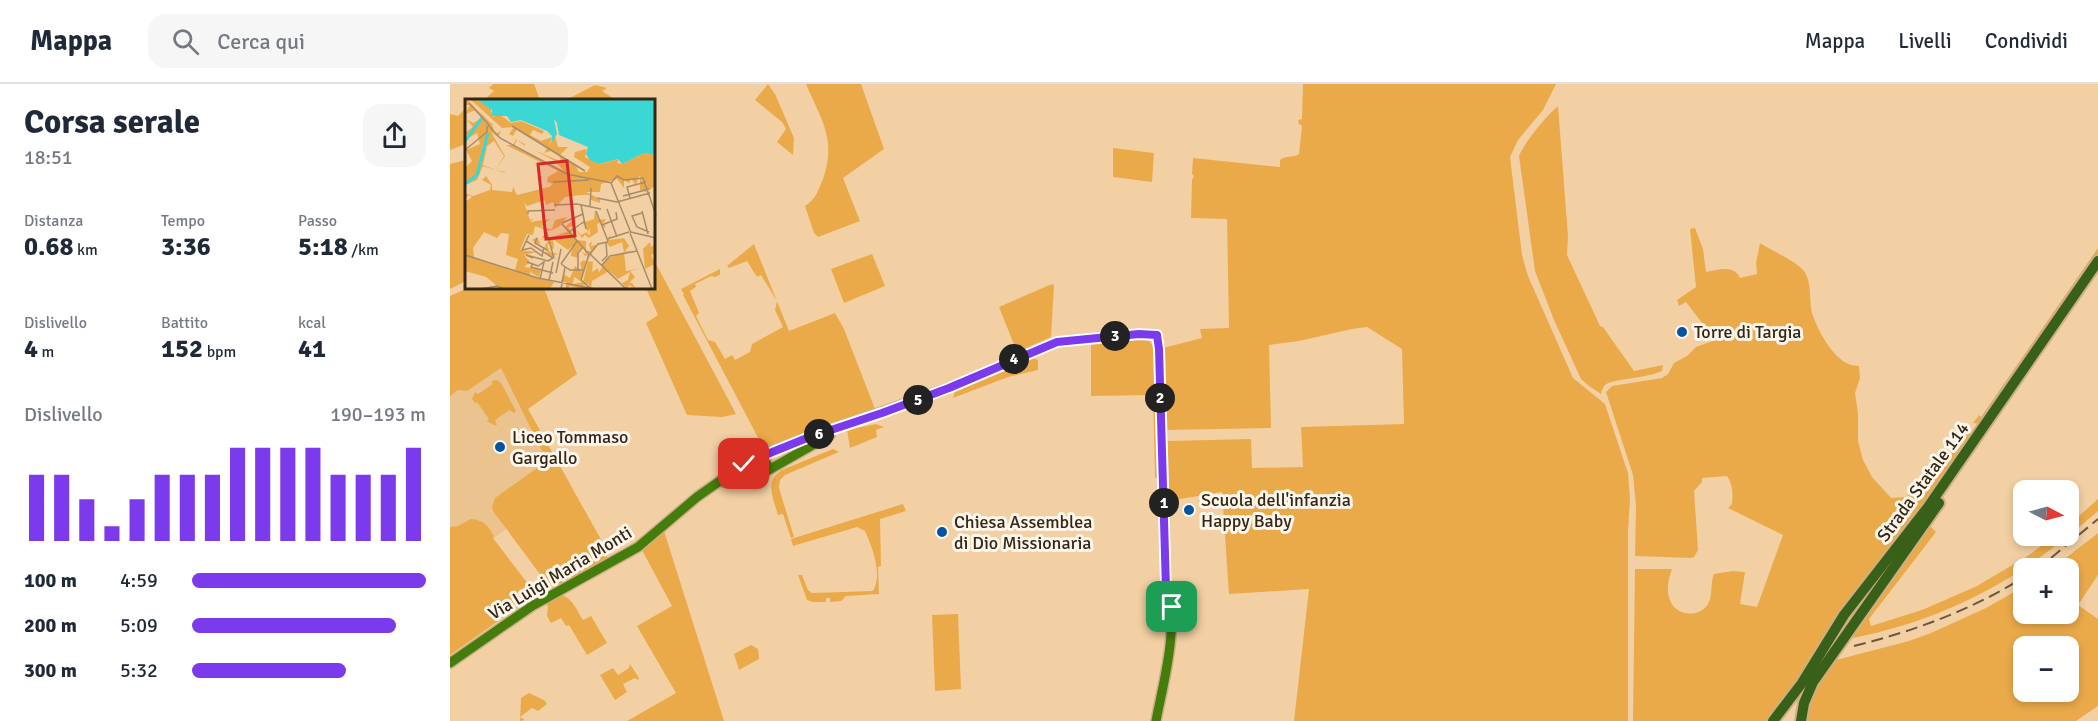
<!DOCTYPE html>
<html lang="it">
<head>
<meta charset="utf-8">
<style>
	body { margin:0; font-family:Signika,sans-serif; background:#f6f6f7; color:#1f2937; height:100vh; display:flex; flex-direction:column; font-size:22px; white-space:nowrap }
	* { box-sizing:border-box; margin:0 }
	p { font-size:20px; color:#747a83 }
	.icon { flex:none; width:33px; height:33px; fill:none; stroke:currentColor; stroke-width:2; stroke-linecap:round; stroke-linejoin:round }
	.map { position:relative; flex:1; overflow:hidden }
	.details { display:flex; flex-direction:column; background:#fff; width:450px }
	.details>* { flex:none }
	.needle { width:39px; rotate:96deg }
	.buttons { position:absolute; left:1563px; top:396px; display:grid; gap:12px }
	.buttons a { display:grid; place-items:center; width:66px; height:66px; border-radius:12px; background:#fff; box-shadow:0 3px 9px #0003; font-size:30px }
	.pin { position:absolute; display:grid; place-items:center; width:51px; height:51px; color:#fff; margin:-26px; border-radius:12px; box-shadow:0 3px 9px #0006 }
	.km { position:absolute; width:30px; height:30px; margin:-15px; border-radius:50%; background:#222; color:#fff; font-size:16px; line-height:30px; text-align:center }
	.round { display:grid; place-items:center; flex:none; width:63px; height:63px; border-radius:18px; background:#f6f6f7 }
	.head { display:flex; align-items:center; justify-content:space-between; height:102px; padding:0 24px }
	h1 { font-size:33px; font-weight:700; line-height:45px }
	.metrics { display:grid; grid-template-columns:repeat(3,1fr); gap:9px; height:102px; padding:6px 24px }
	.metrics div { display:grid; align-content:center }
	.metrics b { font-size:26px; font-weight:700 }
	.metrics small { font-size:16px; font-weight:400 }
	.metrics p { font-size:16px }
	.chart { height:168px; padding:12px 24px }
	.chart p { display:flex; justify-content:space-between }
	.chart svg { width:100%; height:108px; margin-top:6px; stroke:#7c3aed; stroke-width:6 }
	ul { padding:0 24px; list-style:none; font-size:20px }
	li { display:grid; grid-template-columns:96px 72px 1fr; align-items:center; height:45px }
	li i { height:15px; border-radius:8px; background:#7c3aed }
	header { display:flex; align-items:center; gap:36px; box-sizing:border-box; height:84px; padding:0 30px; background:#fff; border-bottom:2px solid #e0e1e3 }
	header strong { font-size:28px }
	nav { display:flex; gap:33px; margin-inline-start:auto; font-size:21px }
	.search { width:420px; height:54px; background:#f6f6f7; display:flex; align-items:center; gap:15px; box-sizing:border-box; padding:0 21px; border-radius:18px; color:#747a83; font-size:22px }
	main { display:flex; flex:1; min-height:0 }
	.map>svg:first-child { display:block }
	.built { fill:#eac38f }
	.green { fill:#ebaa4a; fill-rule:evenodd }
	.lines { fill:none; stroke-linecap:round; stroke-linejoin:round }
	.secondary-casing { stroke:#cdae87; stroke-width:12 }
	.primary-casing { stroke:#cdae87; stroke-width:14 }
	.secondary { stroke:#457d0d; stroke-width:9 }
	.primary { stroke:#386018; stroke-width:10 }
	.rail { stroke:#6c583e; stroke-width:2; stroke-dasharray:12 6; stroke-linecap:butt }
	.route-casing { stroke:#fff; stroke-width:12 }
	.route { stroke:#7c3aed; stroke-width:8 }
	.poi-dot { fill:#0054a2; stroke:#fdf6ed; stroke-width:2 }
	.labels { text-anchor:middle; stroke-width:6; stroke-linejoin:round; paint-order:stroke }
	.poi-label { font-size:18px; fill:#342715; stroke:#fdf6ed; text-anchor:start }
	.street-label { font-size:18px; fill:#342715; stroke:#fdf6ed }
	.inset-river { fill:none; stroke:#3ad7d5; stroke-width:3 }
	.inset-road { fill:none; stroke:#a78c6a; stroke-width:1.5 }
	.view { fill:#d62828; fill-opacity:0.15; stroke:#d62828; stroke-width:3 }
	.inset-edge { fill:none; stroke:#342715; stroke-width:3 }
</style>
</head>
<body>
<header>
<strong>Mappa</strong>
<div class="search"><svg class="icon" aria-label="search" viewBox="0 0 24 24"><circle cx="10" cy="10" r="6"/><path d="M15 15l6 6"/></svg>Cerca qui</div>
<nav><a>Mappa</a><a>Livelli</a><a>Condividi</a></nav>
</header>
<main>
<section class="details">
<div class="head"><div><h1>Corsa serale</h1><p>18:51</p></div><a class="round"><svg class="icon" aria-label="share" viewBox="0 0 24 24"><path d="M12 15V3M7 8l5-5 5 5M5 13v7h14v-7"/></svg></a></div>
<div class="metrics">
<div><p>Distanza</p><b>0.68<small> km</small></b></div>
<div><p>Tempo</p><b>3:36</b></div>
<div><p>Passo</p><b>5:18<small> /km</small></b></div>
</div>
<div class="metrics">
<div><p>Dislivello</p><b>4<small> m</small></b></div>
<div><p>Battito</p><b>152<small> bpm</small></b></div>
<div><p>kcal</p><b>41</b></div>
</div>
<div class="chart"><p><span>Dislivello</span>190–193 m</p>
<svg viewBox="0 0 160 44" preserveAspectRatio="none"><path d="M5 44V17M15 44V17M25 44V27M35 44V38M45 44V27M55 44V17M65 44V17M75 44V17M85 44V6M95 44V6M105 44V6M115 44V6M125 44V17M135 44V17M145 44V17M155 44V6"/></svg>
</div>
<ul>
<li><b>100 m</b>4:59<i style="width:100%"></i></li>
<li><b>200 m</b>5:09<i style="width:87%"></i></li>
<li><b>300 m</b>5:32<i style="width:66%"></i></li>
</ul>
</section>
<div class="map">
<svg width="1648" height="637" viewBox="0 0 1648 637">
	<rect width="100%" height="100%" fill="#f3d0a3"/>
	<!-- built -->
	<polygon class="built" points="26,221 77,324 121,401 0,484 0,239"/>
	<!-- green -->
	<g class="green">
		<polygon points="43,0 84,0 90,16 34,16 44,7 39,4"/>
		<polygon points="318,0 325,10 344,54 343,71 327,58 336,45 332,38 305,16"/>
		<path d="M356,0H411L434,65L393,94L410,137L368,153L364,149L355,122C366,115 368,107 373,95C387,56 371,35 356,0Z"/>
		<path d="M853,0H1106L1093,26L1068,56L1060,73L1072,171L1078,192L1123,294L1155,320L1178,389L1180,415L1178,448V637H844L859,505L779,510L772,408L718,417L717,359L718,357L801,355L802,384L853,383L851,343L954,340L952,265L917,243L902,245L849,257L819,261L821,344L716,346L713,264L752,254L750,245L779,244L777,135L741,134L742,96L744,92L742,90L743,74L830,83V76C836,71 843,74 849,70L852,42L849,40L848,36L852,35Z"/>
		<polygon points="145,1 157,4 152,7 166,16 116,16"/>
		<path d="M1108,22L1118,152L1117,171L1150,242L1153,243L1184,287L1213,281L1212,287C1198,294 1161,295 1155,301C1153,303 1152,306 1151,310L1139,302L1131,295L1104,236L1085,187L1069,72C1074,59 1097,31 1108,22Z"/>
		<polygon points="16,24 16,60 0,66 0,30 8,32"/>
		<polygon points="663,64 704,69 702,98 663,93"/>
		<polygon points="15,76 16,81 16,197 0,205 0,80"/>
		<path d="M1245,144L1253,165L1256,188C1268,186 1284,180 1290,194L1307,190L1306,179L1310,159C1322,167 1346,177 1354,187C1362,198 1359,216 1362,229C1368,247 1386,283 1409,282L1410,294L1405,309L1408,329V357L1413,376L1422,393L1441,414L1455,413L1474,400L1487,388L1515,350L1517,341L1520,344V352L1472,422L1381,543L1358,576L1348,599L1318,637H1183L1185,485H1222C1219,494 1216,504 1219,513C1223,532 1250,536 1259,518C1263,509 1260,499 1264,490L1283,487L1295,488L1290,520L1307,523L1333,451L1278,424L1282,420C1283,410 1283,401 1277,392L1252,394V398L1244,407L1248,466L1244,473L1241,474L1185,472L1186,422L1183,391L1156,308L1162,302L1212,294L1218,290L1224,279L1237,272L1246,263L1265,256L1236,218L1229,222L1227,216L1246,203L1240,145Z"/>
		<polygon points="304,160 339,247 385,229 394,245 425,325 315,367 233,211 234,210 231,205 270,185 270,191 265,193 261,192 245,200 246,203 240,207 249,229 246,232 258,256 265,258 275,275 282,271 285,276 300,268 302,260 333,243 325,226 327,217 311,191 307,193 297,177 279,184 277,182"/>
		<polygon points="1648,164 1648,170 1530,340 1523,339 1529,331 1531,333"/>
		<polygon points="422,170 435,202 394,219 381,185"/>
		<polygon points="204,176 286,330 272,333 237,331 196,239 208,231 196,204 204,204"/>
		<polygon points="602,200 604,201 601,253 567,268 549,223"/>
		<polygon points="18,204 94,204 127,290 78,325 158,468 157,474 104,503 98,501 43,427 42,423 45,414 97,377 51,284 17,307 8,306 0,312 0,212"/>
		<polygon points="685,255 699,257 706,265 710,393 705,394 703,311 641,312 641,260"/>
		<polygon points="581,273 588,276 588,286 558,293 503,314 505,307"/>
		<polygon points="47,296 51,299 66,327 64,329 60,326 45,336 47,341 44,341 37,337 39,335 27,318 25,319 22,315 25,308 28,310 43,300 41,297"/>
		<polygon points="426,340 434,343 426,346 427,353 400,364 397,346"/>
		<path d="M383,365L389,368L335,391L330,396L329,404L344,453L341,454L333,430L328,431C323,414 314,397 332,386Z"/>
		<path d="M1648,415V427C1573,493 1502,534 1403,554L1401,553L1478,440L1486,448L1419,535L1421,542L1472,526L1527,502L1576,473L1605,452H1618L1619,441Z"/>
		<path d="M453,420L456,427L430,435L431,482L428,483L429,510L396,512L391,517L380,518V514H376V518H363L357,516L348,491H352L358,506L362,509L423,507C433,490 422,463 415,447L407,443L343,462L341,455Z"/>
		<path d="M21,435C34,436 38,442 44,452L43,454L85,509L84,512L0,571V443L8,442Z"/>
		<polygon points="214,447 274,637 177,637 226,609 187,542 222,522 192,466"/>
		<path d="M1648,449V491L1628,521L1648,535V622L1626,637H1355L1361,610L1386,576L1459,557L1481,549L1536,524L1573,503L1574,530H1618V484H1603ZM1574,562H1618V608H1574Z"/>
		<path d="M109,510C122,513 127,526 133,536L141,532L157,559L137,571L119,541L116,542L111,534L101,539L97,532L98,522L96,520Z"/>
		<polygon points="508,530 511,605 485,607 482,531"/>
		<polygon points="301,561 308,565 309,575 289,586 284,570"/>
		<polygon points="180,580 189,594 188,596 185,594 173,600 177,608 165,616 150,591 163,584 168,591 179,584"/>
		<polygon points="79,609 94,616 97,620 88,627 82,624 70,633 75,636 70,637 71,614"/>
	</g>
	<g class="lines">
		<defs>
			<g id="secondary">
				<path d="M309,372L499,304L607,258L689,250L707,251L709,265L716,505C730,542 713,599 706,637"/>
				<polyline points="317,387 380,351"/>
				<path d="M273,398C287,393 304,398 314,392L318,382C315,375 311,371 303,372L295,377L294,387L300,395"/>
				<polyline points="0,579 82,522 188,463 247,413 294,380"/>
			</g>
			<g id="primary">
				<polyline points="1323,637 1352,599 1394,531 1478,423 1648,177"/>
				<polyline points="1351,637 1354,619 1363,598 1489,419"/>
			</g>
		</defs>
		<!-- secondary casing -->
		<use href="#secondary" class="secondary-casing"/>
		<!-- primary casing -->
		<use href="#primary" class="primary-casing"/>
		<!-- secondary -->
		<use href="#secondary" class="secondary"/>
		<!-- primary -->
		<use href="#primary" class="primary"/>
		<!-- rail -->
		<g class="rail">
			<polyline points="1586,484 1601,474 1648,435"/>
			<path d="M1404,562C1464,547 1522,526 1574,493"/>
		</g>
	</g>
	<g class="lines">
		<defs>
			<polyline id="route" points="294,380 300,373 315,371 357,354 432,329 499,304 607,258 689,250 707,251 709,265 716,505 722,523"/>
		</defs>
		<!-- route casing -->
		<use href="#route" class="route-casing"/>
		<!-- route -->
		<use href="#route" class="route"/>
	</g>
	<!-- markers -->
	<g class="poi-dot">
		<circle cx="1232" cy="248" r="6"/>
		<circle cx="50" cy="363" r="6"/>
		<circle cx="739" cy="426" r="6"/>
		<circle cx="492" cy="448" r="6"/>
	</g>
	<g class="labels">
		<!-- poi labels -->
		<g class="poi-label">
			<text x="1244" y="254">Torre di Targia</text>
			<text x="62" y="359">Liceo Tommaso<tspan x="62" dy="21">Gargallo</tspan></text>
			<text x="751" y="422">Scuola dell'infanzia<tspan x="751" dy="21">Happy Baby</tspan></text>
			<text x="504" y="444">Chiesa Assemblea<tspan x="504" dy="21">di Dio Missionaria</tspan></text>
		</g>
		<!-- street labels -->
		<g class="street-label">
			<text transform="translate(1473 398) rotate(-54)" y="6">Strada Statale 114</text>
			<text transform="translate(110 489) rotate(-31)" y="6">Via Luigi Maria Monti</text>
		</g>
	</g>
	<!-- overview -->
	<g transform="translate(15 15)">
		<rect width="190" height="190" fill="#f3d0a3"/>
		<path d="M1,0L27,25L30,35L36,32L33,38L26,33L40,57L31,71L40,73V74L18,67L12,81L0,86V69L7,62L1,51L15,45L12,34L0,41L4,37L0,34L8,28L2,21L9,24L17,18L11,11L0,15L5,6H1ZM29,42L39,57L31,71L18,66L22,47ZM5,0H13L25,8L28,18L34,15L46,24L56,22L79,32L77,35L68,31L65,36L76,42L87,38L84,47L90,37L93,48H103L95,56L119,71L111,67L114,73H122L125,68L109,58L110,53L122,50L120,58L135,65L154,60L152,64L157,65L179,54L190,56V87L181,93L175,91V78L183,87L179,80L174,77L171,86L166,80L164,84L159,81V89L152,80L136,85L135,93H121L135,100V104L126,101V96H116L100,98L90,109L88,103L81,106L80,101L62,107L59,103L65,121L69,119L65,123L85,120L76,128L87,130L90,121L102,118L95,127L87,131L82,132L84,139L104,132L100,128L111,118L110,129L116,136L122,133L125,137V129L123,133L118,124L129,120L130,111L134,121L141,120L138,125L141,128L139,129L136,123L132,125L133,133L124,139L120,136L117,139L108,127L103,128L111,141L121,142V152H126L124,145L127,142L126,147L131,146L123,161L124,156L120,157L116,152L121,156L118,148L114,151L113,159L106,157L107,147L103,151L88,140L89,149L86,152V144L82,146L85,153L93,155L88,157L92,161L82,155L80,146L85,140L78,139L75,144L74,145L71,144L67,141L72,138L75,144L81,131L70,127L68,136L62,135L55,151L72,153L59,156L65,163L59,168L76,170L74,178L65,173V177L89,183L85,190H36L21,178L0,172V103L7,98L4,96L0,100V94L8,97L25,91L26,86L17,81L21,77L27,86V91L47,93L48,88L52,96L84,88L88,85L82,83L83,78L93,72L41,46H48L51,41L46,38L60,45V47L52,41L49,47L99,72L90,62L69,51L97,63L94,57L86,52L79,54L82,49L52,30L48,37L44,35L49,28L37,29ZM19,133L32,139L36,134L44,135L41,156L53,160L50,171L42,169L43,166L41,169L9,158L8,149ZM146,135L144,141L159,139L164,147L160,152H169L159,153L161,172L178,169L165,172L170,178L164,184H167L171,190L164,186L162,190L157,184L163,181L165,173L153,180L144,172L127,182L126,190L123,185L117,187L122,190L105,187L101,190V183H96L98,175L105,179L110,167L117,172L115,164L119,161L121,163L116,182L109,178L108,185L118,183L123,162L128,163L127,173L133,169L134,174L141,160L159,153L157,143L145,148L141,143ZM185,143L186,148L190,145V154L186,156L190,165L180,170L178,150Z" fill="#ebaa4a" fill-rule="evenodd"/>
		<path d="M190,0V56L179,54L157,65L153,60L134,65L125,61L121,55L123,48L94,36L92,24L89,20L92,35L86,45L87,37L82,32L56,21L46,23L42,17H27V11L13,1Z" fill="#3ad7d5"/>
		<path class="inset-river" d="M0,42L17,19M0,85L12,76L23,34"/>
		<path class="inset-road" d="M4,4L24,26M23,26L35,39L102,75L147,84M47,27L120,72M0,51L22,33V27M88,83L124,81M146,84L152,77L159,81L178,79L191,116M146,84L166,134M158,97L184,90M132,99L152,103M165,99L162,88L181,83M152,103L185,94M89,106L112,105L136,110M116,106L121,130M125,107L126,89M142,110L152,138M131,112L143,142M177,112L183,135M177,114L167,117L172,128L184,133M63,115V112L90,111M97,124L118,115M97,125L124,155M137,126L152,120L151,113M81,131L89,159M104,133L120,122M166,133L191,139M165,134L187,190M64,136L57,151L66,149L77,157L79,148M72,139L70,144L82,151M142,140L164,133M61,142L88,159M124,155L116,181L125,189M125,155L161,190M125,155L133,145L143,143M0,156L73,179L130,190M68,159L61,156L83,162L88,159M137,162L142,157L141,144M62,163L73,167L79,163L75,180M68,164L66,168L88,174M96,165L112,142M96,165L105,171H119M137,166L145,157L172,152M113,172V154L118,148M91,174L96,150M84,181L88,163M16,190L32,187L39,190M96,190L100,168"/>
		<path class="view" d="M102,62L110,137L81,140L73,65Z"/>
		<rect width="190" height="190" class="inset-edge"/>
	</g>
</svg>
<div class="buttons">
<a><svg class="needle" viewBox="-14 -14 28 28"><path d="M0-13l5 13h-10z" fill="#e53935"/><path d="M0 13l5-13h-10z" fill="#747a83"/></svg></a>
<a>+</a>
<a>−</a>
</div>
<div class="pin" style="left:722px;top:523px;background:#1e9e55"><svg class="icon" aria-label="arrive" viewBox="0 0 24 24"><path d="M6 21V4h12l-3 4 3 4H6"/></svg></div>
<div class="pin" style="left:294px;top:380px;background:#d93025"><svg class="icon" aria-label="check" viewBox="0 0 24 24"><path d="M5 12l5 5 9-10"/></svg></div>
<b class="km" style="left:714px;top:419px">1</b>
<b class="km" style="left:710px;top:314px">2</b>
<b class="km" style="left:665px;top:252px">3</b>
<b class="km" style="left:564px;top:275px">4</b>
<b class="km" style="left:468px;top:316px">5</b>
<b class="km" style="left:369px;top:350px">6</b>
</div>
</main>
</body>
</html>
